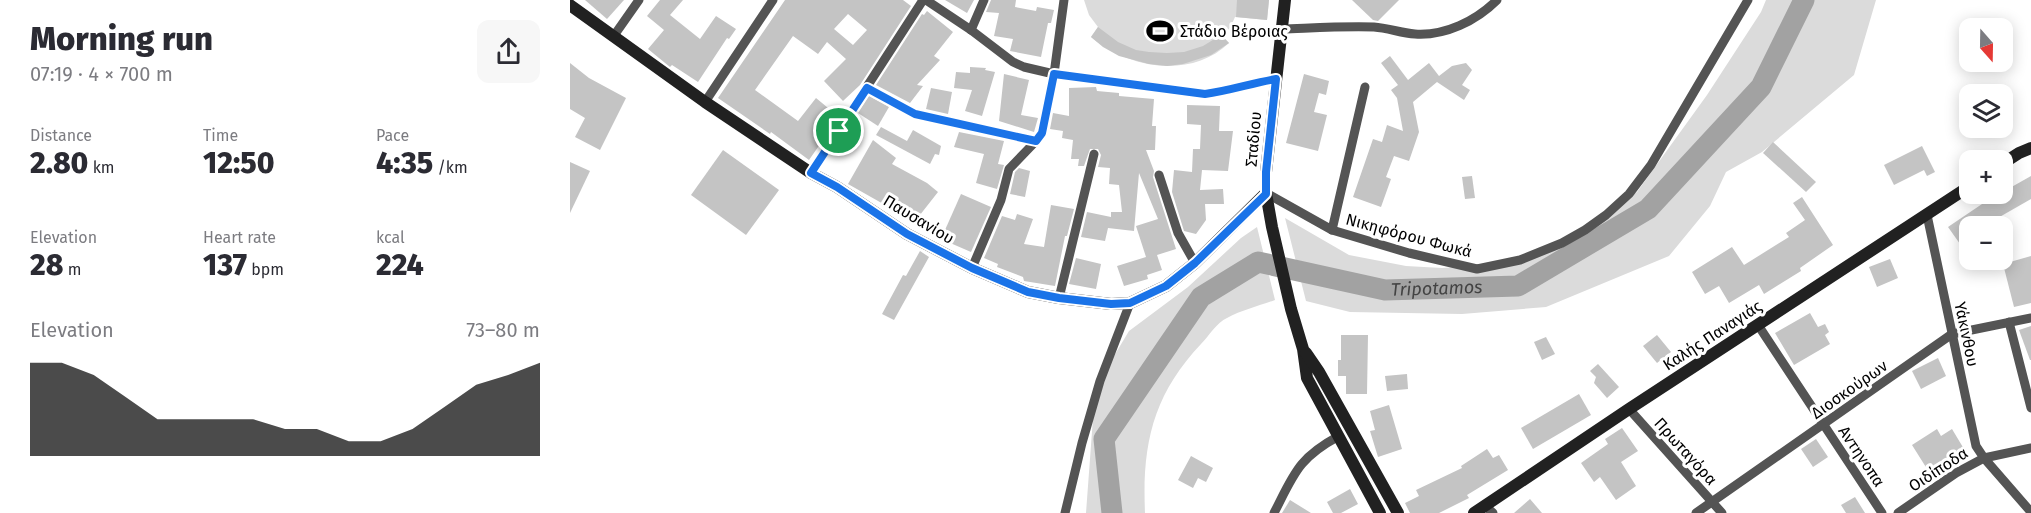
<!DOCTYPE html>
<html lang="en">
<head>
<meta charset="utf-8">
<style>
	body { margin:0; font-family:"Fira Sans",sans-serif; background:#f7f7f7; color:#2b2b33; height:100vh; display:flex; flex-direction:column; font-size:22px; white-space:nowrap }
	* { box-sizing:border-box; margin:0 }
	p { font-size:20px; color:#7c7c81 }
	.icon { flex:none; width:33px; height:33px; fill:none; stroke:currentColor; stroke-width:2; stroke-linecap:round; stroke-linejoin:round }
	.map { position:relative; flex:1; overflow:hidden }
	.panel { display:flex; flex-direction:column; background:#fff; width:570px }
	.panel>* { flex:none }
	.needle { width:39px; rotate:160deg }
	.buttons { position:absolute; left:1389px; top:18px; display:grid; gap:12px }
	.buttons a { display:grid; place-items:center; width:54px; height:54px; border-radius:12px; background:#fff; box-shadow:0 3px 15px #0003; font-size:30px }
	.pin { position:absolute; display:grid; place-items:center; width:51px; height:51px; color:#fff; margin:-26px; border:3px solid #fff; border-radius:50%; box-shadow:0 2px 6px #0007 }
	.round { display:grid; place-items:center; flex:none; width:63px; height:63px; border-radius:12px; background:#f7f7f7 }
	.headline { display:flex; align-items:center; justify-content:space-between; height:102px; padding:0 30px }
	h1 { font-size:33px; font-weight:800; line-height:45px }
	.figures { display:grid; grid-template-columns:repeat(3,1fr); gap:9px; height:102px; padding:6px 30px }
	.figures div { display:grid; align-content:center }
	.figures b { font-size:30px; font-weight:800 }
	.figures small { font-size:16px; font-weight:400 }
	.figures p { font-size:16px }
	.chart { height:168px; padding:12px 30px }
	.chart p { display:flex; justify-content:space-between }
	.chart svg { width:100%; height:108px; margin-top:6px; fill:#000; opacity:.7 }
	main { display:flex; flex:1; min-height:0 }
	.map>svg:first-child { display:block }
	.green { fill:#dbdbdb }
	.lines { fill:none; stroke-linecap:round; stroke-linejoin:round }
	.river { stroke:#a2a2a2; stroke-width:21 }
	.building { fill:#c4c4c4; fill-rule:evenodd }
	.street { stroke:#545454; stroke-width:9 }
	.secondary { stroke:#212121; stroke-width:12 }
	.route-casing { stroke:#fff; stroke-width:12 }
	.route { stroke:#1a73e8; stroke-width:8 }
	.labels { text-anchor:middle; stroke-width:6; stroke-linejoin:round; paint-order:stroke }
	.poi-label { font-size:16px; fill:#000; stroke:#fff; text-anchor:start }
	.street-label { font-size:16px; fill:#000; stroke:#fff }
	.water-label { font-size:18px; font-style:italic; fill:#434343; stroke:#fff }
</style>
</head>
<body>
<main>
<section class="panel">
<div class="headline"><div><h1>Morning run</h1><p>07:19 · 4 × 700 m</p></div><a class="round"><svg class="icon" aria-label="share" viewBox="0 0 24 24"><path d="M12 15V3M7 8l5-5 5 5M5 13v7h14v-7"/></svg></a></div>
<div class="figures">
<div><p>Distance</p><b>2.80<small> km</small></b></div>
<div><p>Time</p><b>12:50</b></div>
<div><p>Pace</p><b>4:35<small> /km</small></b></div>
</div>
<div class="figures">
<div><p>Elevation</p><b>28<small> m</small></b></div>
<div><p>Heart rate</p><b>137<small> bpm</small></b></div>
<div><p>kcal</p><b>224</b></div>
</div>
<div class="chart"><p><span>Elevation</span>73–80 m</p>
<svg viewBox="0 0 160 44" preserveAspectRatio="none"><path d="M0 44V6L10 6L20 11L30 20L40 29L50 29L60 29L70 29L80 33L90 33L100 38L110 38L120 33L130 24L140 15L150 11L160 6V44z"/></svg>
</div>
</section>
<div class="map">
<svg width="1461" height="513" viewBox="0 0 1461 513">
	<rect width="100%" height="100%" fill="#fff"/>
	<!-- green -->
	<g class="green">
		<path d="M514,0H699L697,20L665,17L660,28L652,35L659,43C620,80 558,68 521,37L528,27L519,15Z"/>
		<polygon points="1196,0 1306,0 1284,75 1192,152 1156,172 1140,206 1099,256 976,307 892,314 780,312 736,301 715,218 779,255 836,266 872,268 924,265 984,249 1067,192 1137,95 1191,12"/>
		<path d="M687,227L705,300C689,306 672,310 657,318C647,322 639,336 631,344C583,395 572,444 575,513H516L523,418L532,376L559,331L618,287L671,238Z"/>
	</g>
	<g class="lines">
		<!-- river -->
		<path class="river" id="s1" d="M542,513L534,439L631,297L688,262L815,290L948,286L1078,209L1191,87L1234,0"/>
	</g>
	<!-- building -->
	<g class="building">
		<polygon points="15,0 54,0 37,19"/>
		<polygon points="90,0 113,0 100,15 130,39 146,16 166,29 159,39 157,38 128,82 102,65 100,67 78,49 94,30 77,16"/>
		<path d="M215,0H333L341,6L290,85L273,101L254,81L276,59L257,42L248,54L223,36L185,90L228,121L246,98L269,117L239,160L201,132L200,134L148,98ZM278,14L297,30L283,45L264,29Z"/>
		<polygon points="375,0 404,0 397,13"/>
		<polygon points="421,0 446,0 445,7 466,11 467,7 484,10 481,23 478,23 471,57 440,51 443,39 424,36 429,13 416,12"/>
		<polygon points="667,0 699,0 697,20 666,17"/>
		<polygon points="782,0 829,0 808,21 803,20"/>
		<polygon points="357,11 383,32 364,56 370,60 347,85 353,86 340,103 306,85 352,14 354,15"/>
		<polygon points="528,27 548,42 566,50 579,52 597,53 614,52 633,46 651,35 659,43 641,55 613,64 597,66 579,64 549,56 533,47 521,37"/>
		<polygon points="820,56 838,80 859,63 869,76 882,66 896,63 902,70 892,85 900,90 894,100 867,82 843,102 849,132 839,161 824,156 816,177 821,179 811,207 783,197 803,139 812,142 817,125 833,131 827,98 821,90 828,85 811,63"/>
		<polygon points="0,63 19,78 56,98 30,150 5,137 15,118 0,109"/>
		<polygon points="400,67 416,68 415,70 425,72 412,116 395,111 402,90 384,88 386,72 400,73"/>
		<polygon points="434,74 459,80 451,115 468,118 464,132 429,121"/>
		<polygon points="734,74 759,81 756,95 749,93 744,112 757,115 748,151 716,143"/>
		<polygon points="526,87 527,91 549,93 549,96 584,99 582,126 586,126 585,150 576,150 584,171 583,177 606,249 587,255 592,270 577,275 578,279 554,286 547,266 576,257 566,226 588,219 569,173 564,231 538,228 535,241 511,237 517,212 541,217 541,212 552,212 549,185 539,184 540,168 528,167 531,155 528,149 520,149 514,166 508,166 509,159 501,159 503,140 492,138 493,131 480,129 483,113 499,116 499,88"/>
		<polygon points="361,88 382,92 378,114 356,109"/>
		<polygon points="299,96 319,107 308,126 288,113"/>
		<polygon points="617,105 650,106 649,131 663,131 658,171 632,170 630,190 653,189 654,204 635,204 636,220 626,234 614,231 602,192 604,170 622,172 623,149 630,149 631,125 617,124"/>
		<polygon points="311,127 337,141 343,130 371,146 369,155 365,154 360,164 306,135"/>
		<polygon points="389,132 434,141 428,164 434,165 427,189 406,183 414,154 384,147"/>
		<polygon points="303,140 326,158 322,164 357,183 368,192 346,220 333,209 331,214 278,184"/>
		<polygon points="1203,142 1246,182 1236,192 1193,153"/>
		<polygon points="1352,146 1365,172 1357,176 1354,170 1324,185 1314,165"/>
		<polygon points="153,150 209,190 176,235 121,195"/>
		<polygon points="0,162 20,171 0,213"/>
		<polygon points="449,168 460,171 455,197 440,194 445,172"/>
		<polygon points="902,176 905,198 895,199 892,177"/>
		<polygon points="1461,176 1461,199 1419,223 1422,226 1400,226 1400,258 1378,227 1415,202"/>
		<polygon points="391,194 421,207 401,252 371,239"/>
		<polygon points="1232,197 1263,245 1230,268 1231,271 1194,294 1189,285 1159,303 1149,286 1135,294 1122,272 1162,247 1174,265 1219,237 1216,233 1235,220 1223,203"/>
		<polygon points="481,205 504,209 497,236 495,236 485,286 454,281 453,277 427,267 428,264 414,258 432,216 445,220 447,214 463,219 454,244 474,247"/>
		<polygon points="350,251 359,257 324,320 312,314 333,275 336,276"/>
		<polygon points="1461,256 1461,303 1444,307 1433,264"/>
		<polygon points="506,258 531,264 526,289 499,284"/>
		<polygon points="1320,259 1328,278 1307,287 1299,267"/>
		<polygon points="1240,313 1248,327 1255,324 1259,332 1255,335 1260,344 1224,365 1205,333"/>
		<polygon points="1461,326 1461,360 1460,360 1449,330"/>
		<polygon points="771,335 798,335 797,394 776,394 776,376 768,376 768,360 771,360"/>
		<polygon points="1087,335 1101,352 1087,363 1073,346"/>
		<polygon points="976,337 985,354 972,360 964,342"/>
		<polygon points="1368,358 1376,376 1351,389 1342,371"/>
		<polygon points="1028,364 1049,387 1037,398 1024,383 1026,377 1020,371"/>
		<polygon points="837,374 838,389 817,391 815,376"/>
		<polygon points="1009,394 1021,415 963,449 951,428"/>
		<polygon points="819,405 832,449 808,457 800,431 805,430 800,411"/>
		<polygon points="1052,428 1068,451 1051,462 1066,486 1046,500 1030,477 1024,482 1011,463 1038,444 1035,439"/>
		<polygon points="1367,429 1371,436 1382,429 1394,449 1359,472 1342,445"/>
		<polygon points="1246,439 1258,457 1243,467 1231,449"/>
		<polygon points="917,449 923,458 929,455 938,470 897,495 899,498 869,513 840,513 835,503 849,496 846,490 892,468 891,466"/>
		<polygon points="621,456 643,468 636,482 628,478 623,488 608,480"/>
		<polygon points="780,489 788,504 771,513 763,513 757,502"/>
		<polygon points="1285,497 1295,513 1276,513 1271,505"/>
		<polygon points="960,499 972,513 944,513"/>
		<polygon points="720,500 741,513 712,513"/>
	</g>
	<g class="lines">
		<!-- street -->
		<g class="street">
			<path d="M356,0L401,30L443,62L454,67L484,74L635,94C659,91 682,83 706,79"/>
			<path d="M712,29C742,28 773,26 804,27C818,28 831,33 845,34C875,36 906,21 927,0"/>
			<polyline points="401,30 414,0"/>
			<polyline points="43,37 69,0"/>
			<polyline points="297,88 346,114 466,141"/>
			<polyline points="135,102 203,0"/>
			<polyline points="241,173 353,0"/>
			<polyline points="589,175 608,233 625,263"/>
			<polyline points="696,193 762,230 839,253 907,269 950,260 992,243 1015,230 1036,215 1059,194 1081,165 1178,0"/>
			<polyline points="1357,215 1406,446 1414,458 1461,512"/>
			<polyline points="762,230 795,87"/>
			<polyline points="402,268 431,200 439,169 466,141 472,133 484,74 494,0"/>
			<polyline points="489,298 524,154"/>
			<polyline points="1439,322 1461,408"/>
			<polyline points="1188,325 1312,513"/>
			<polyline points="1059,409 1152,513"/>
			<polyline points="915,506 923,513"/>
			<polyline points="495,513 512,443 530,381 560,303"/>
			<path d="M704,513C724,474 728,458 769,436"/>
			<polyline points="1126,513 1382,334 1461,318"/>
			<polyline points="1328,513 1386,473 1414,458 1461,448"/>
		</g>
		<!-- secondary -->
		<g class="secondary">
			<polyline points="715,0 696,172 696,193 702,227 721,309 733,349 737,378 810,513"/>
			<polyline points="0,5 135,102 241,173 267,187 337,234 402,268 458,292 489,298 541,304 560,303 596,286 625,263 696,193"/>
			<polyline points="1432,164 1449,153 1461,148"/>
			<polyline points="736,353 749,372 828,513"/>
			<polyline points="904,513 1059,409 1400,186"/>
		</g>
	</g>
	<g class="lines">
		<defs>
			<path id="route" d="M484,74L635,94C659,91 682,83 706,79L696,172V194L625,263L596,286L560,303L541,304L489,298L458,292L402,268L337,234L267,187L241,173L297,88L345,114L466,141L472,133Z"/>
		</defs>
		<!-- route casing -->
		<use href="#route" class="route-casing"/>
		<!-- route -->
		<use href="#route" class="route"/>
	</g>
	<!-- icons -->
	<defs>
		<symbol id="stadium-bare" viewBox="-9 -9 18 18"><path d="M0-5a6.5 5 0 1 0 0 10a6.5 5 0 1 0 0-10ZM-3.5-1.8h7v3.6h-7Z" fill="#000" stroke="#fff" stroke-width="2.5" paint-order="stroke"/></symbol>
	</defs>
	<g fill-rule="evenodd">
		<use href="#stadium-bare" x="571" y="12" width="38" height="38"/>
	</g>
	<g class="labels">
		<!-- poi labels -->
		<g class="poi-label">
			<text x="610" y="37">Στάδιο Βέροιας</text>
		</g>
		<!-- street labels -->
		<g class="street-label">
			<text transform="translate(683 139) rotate(-85)" y="6">Σταδίου</text>
			<text transform="translate(349 219) rotate(31)" y="6">Παυσανίου</text>
			<text transform="translate(839 235) rotate(15)" y="6">Νικηφόρου Φωκά</text>
			<text transform="translate(1397 334) rotate(78)" y="6">Υάκινθου</text>
			<text transform="translate(1142 335) rotate(-33)" y="6">Καλής Παναγιάς</text>
			<text transform="translate(1279 389) rotate(-35)" y="6">Διοσκούρων</text>
			<text transform="translate(1116 451) rotate(48)" y="6">Πρωταγόρα</text>
			<text transform="translate(1292 456) rotate(56)" y="6">Αντηνοπα</text>
			<text transform="translate(1368 469) rotate(-33)" y="6">Οιδίποδα</text>
		</g>
		<!-- water labels -->
		<g class="water-label">
			<text dy="6" stroke="none"><textPath href="#s1" startOffset="495">Tripotamos</textPath></text>
		</g>
	</g>
</svg>
<div class="buttons">
<a><svg class="needle" viewBox="-14 -14 28 28"><path d="M0-13l5 13h-10z" fill="#e53935"/><path d="M0 13l5-13h-10z" fill="#7c7c81"/></svg></a>
<a><svg class="icon" aria-label="layers" viewBox="0 0 24 24"><path d="M12 4l9 5-9 5-9-5zM3 14l9 5 9-5"/></svg></a>
<a>+</a>
<a>−</a>
</div>
<div class="pin" style="left:269px;top:131px;background:#1e9e55"><svg class="icon" aria-label="arrive" viewBox="0 0 24 24"><path d="M6 21V4h12l-3 4 3 4H6"/></svg></div>
</div>
</main>
</body>
</html>
